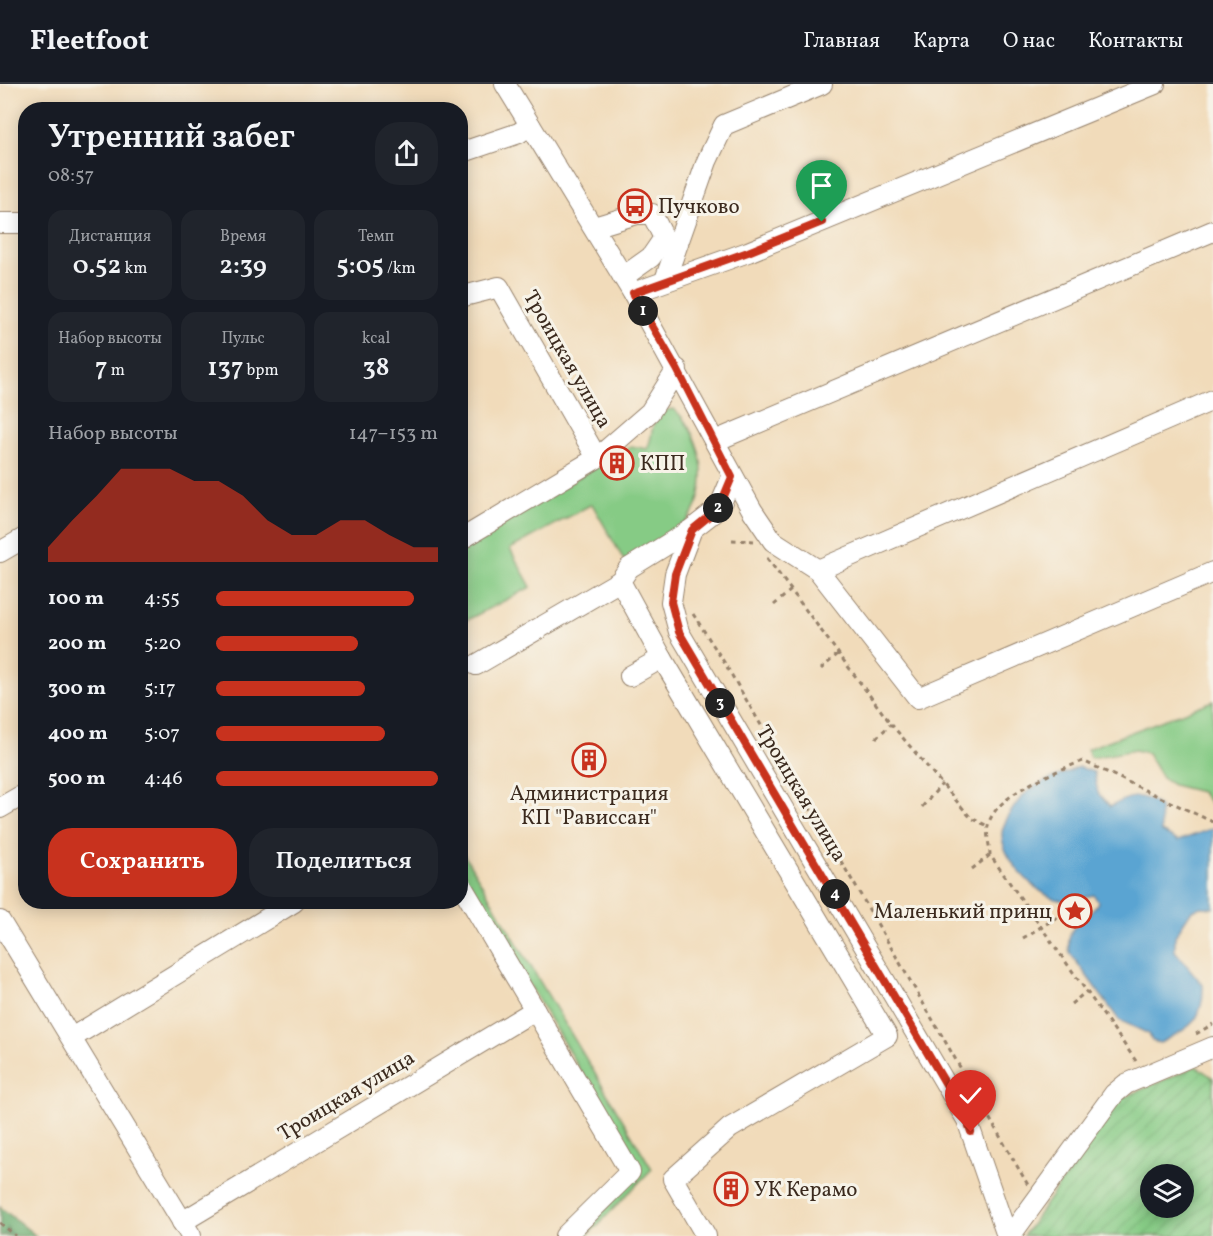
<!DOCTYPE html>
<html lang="ru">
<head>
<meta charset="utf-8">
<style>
	body { margin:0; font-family:Vollkorn,serif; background:#20242c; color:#f1f3f6; height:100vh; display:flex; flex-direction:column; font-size:22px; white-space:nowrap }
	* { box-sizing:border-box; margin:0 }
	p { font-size:20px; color:#9ea1a6 }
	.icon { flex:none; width:33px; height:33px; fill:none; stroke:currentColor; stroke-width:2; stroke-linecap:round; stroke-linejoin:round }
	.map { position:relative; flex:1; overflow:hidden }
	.panel { position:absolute; left:18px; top:18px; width:450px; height:807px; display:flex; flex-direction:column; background:#171b24; border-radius:24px; box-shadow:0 3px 15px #0003 }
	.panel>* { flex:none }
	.buttons { position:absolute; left:1140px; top:1080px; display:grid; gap:12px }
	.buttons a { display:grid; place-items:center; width:54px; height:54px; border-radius:50%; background:#171b24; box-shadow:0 3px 15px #0003; font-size:30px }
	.pin { position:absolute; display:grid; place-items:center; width:51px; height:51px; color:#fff; margin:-62px -26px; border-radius:50% 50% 50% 0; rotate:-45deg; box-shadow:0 0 6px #0007 }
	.pin .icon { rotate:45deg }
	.km { position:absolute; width:30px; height:30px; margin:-15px; border-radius:50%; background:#222; color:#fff; font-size:16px; line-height:30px; text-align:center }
	.round { display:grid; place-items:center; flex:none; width:63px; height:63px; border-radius:24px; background:#20242c }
	.overview { display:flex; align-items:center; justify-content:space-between; height:102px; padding:0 30px }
	h1 { font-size:33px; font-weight:600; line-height:45px }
	.metrics { display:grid; grid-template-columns:repeat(3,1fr); gap:9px; height:102px; padding:6px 30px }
	.metrics div { display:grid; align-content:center; border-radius:15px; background:#20242c; text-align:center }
	.metrics b { font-size:26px; font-weight:600 }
	.metrics small { font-size:16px; font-weight:400 }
	.metrics p { font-size:16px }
	.chart { height:168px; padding:12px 30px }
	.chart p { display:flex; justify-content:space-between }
	.chart svg { width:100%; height:108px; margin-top:6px; fill:#c8321e; opacity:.7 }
	.primary-button { display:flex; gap:12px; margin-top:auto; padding:12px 30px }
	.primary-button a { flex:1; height:69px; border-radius:24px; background:#c8321e; color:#fff; font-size:24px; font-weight:600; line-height:69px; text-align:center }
	.primary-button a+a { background:#20242c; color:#f1f3f6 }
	ul { padding:0 30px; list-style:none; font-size:20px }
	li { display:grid; grid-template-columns:96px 72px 1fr; align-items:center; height:45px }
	li i { height:15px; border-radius:8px; background:#c8321e }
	header { display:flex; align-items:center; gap:36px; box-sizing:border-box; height:84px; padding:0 30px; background:#171b24; border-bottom:2px solid #363941 }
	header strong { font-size:28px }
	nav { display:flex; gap:33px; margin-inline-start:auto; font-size:21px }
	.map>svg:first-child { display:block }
	.grass { fill:#86cb85; stroke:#607a52; stroke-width:1.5 }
	.forest { fill:url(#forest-firs); stroke:#546c48; stroke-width:1.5 }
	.garden { fill:url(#garden-furrows); stroke:#607a52; stroke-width:1.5; fill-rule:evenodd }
	.water { fill:#5aa4d2; stroke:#4a6778; stroke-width:1.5 }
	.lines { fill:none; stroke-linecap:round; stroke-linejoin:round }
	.minor-casing { stroke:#96826c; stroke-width:22 }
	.path { stroke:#96826c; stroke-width:3; stroke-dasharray:4.5 4.5; stroke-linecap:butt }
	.minor { stroke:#fff; stroke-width:20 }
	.route-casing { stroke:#fff; stroke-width:12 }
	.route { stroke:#c8321e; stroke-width:8 }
	.labels { text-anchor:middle; stroke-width:6; stroke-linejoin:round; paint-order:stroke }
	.poi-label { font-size:21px; fill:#3b2a1e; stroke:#f7f3e8; text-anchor:start }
	.street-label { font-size:21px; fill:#3b2a1e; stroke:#f7f3e8 }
</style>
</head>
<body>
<header>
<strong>Fleetfoot</strong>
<nav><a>Главная</a><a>Карта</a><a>О нас</a><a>Контакты</a></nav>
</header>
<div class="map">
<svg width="1213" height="1152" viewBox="0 0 1213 1152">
	<defs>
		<pattern id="forest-firs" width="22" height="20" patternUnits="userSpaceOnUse" patternTransform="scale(1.5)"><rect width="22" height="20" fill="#6caf72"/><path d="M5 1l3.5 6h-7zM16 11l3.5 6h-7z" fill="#5a8f5d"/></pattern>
		<pattern id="garden-furrows" width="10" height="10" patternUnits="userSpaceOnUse" patternTransform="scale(1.5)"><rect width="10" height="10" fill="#86cb85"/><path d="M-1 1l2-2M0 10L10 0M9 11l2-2" fill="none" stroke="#75ae72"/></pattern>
	</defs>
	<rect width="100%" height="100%" fill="#f7f3e8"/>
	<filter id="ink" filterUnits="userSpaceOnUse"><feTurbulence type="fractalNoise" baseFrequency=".0167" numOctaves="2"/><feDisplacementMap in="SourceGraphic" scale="12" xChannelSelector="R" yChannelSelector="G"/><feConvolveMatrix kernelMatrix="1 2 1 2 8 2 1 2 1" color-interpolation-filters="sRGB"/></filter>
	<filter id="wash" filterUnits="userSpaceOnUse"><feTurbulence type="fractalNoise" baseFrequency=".008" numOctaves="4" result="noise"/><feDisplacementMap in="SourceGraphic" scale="24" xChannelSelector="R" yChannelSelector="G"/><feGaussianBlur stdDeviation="1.35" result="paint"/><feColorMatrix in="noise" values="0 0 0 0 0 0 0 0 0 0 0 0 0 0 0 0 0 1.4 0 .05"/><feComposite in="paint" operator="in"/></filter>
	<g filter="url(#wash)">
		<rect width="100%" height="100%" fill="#f1dbba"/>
		<!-- grass -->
		<g class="grass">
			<path d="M674,325C704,352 714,409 684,440C669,455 643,466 625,478L592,420L510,465L531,503L461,539L460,463L608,376L614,389L626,383L620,370L631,362L647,365C656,348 647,327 674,325Z"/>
			<polygon points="1213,617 1213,722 1201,708 1173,701 1162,694 1147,669 1135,666 1091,674 1087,665"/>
			<polygon points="460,764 652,1085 587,1152 575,1152 640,1088 461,785"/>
		</g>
		<!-- forest -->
		<polygon class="forest" points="0,1123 36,1152 0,1152"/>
		<!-- garden -->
		<path class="garden" d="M1196,982L1213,994V1152H1023L1120,1015ZM1150,1090H1184V1124H1150Z"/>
		<!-- water -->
		<path class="water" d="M1079,683L1094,688L1098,709L1110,723C1130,711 1141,708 1160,723L1161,748L1178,757L1213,744V824L1202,823L1192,826L1175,852V867L1203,901C1204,938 1190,943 1160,959L1152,957L1149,950L1119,936L1070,869C1063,838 1087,840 1098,818L1094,811C1081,813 1073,819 1059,816C1036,811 1001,774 1002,749C1003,738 1017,717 1025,710C1039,697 1062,691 1079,683Z"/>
	</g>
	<g filter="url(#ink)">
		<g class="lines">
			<defs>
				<g id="minor">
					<polyline points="505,0 633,209 752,426 773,457 818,486 918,614 1213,488"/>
					<polyline points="460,69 519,49 530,41"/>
					<polyline points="0,139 26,139"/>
					<polyline points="594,143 637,130 652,130 664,154 651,173 623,193"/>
					<polyline points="665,196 707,77 724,41 822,0"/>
					<polyline points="633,209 748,168 1155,0"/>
					<polyline points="460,213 499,203 597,374 460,456"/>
					<polyline points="715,357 1213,147"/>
					<polyline points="597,374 650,328 677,285"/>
					<polyline points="692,445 675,490 671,518 679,548 967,1036 1007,1152"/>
					<polyline points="0,468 26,453"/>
					<polyline points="818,486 1213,316"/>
					<polyline points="662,574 620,497 629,484 692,445 719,424 732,393"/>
					<polyline points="476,581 620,497"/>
					<polyline points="630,592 662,574 887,952 730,1044 673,1095 706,1152"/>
					<polyline points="0,724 26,709"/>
					<polyline points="460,799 535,926"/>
					<polyline points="0,837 191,1152"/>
					<polyline points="73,953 294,818"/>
					<polyline points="182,1138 535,926 630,1088 565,1152"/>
					<polyline points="1010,1152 1114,1010 1126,1000 1213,963"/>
				</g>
			</defs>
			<!-- minor casing -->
			<use href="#minor" class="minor-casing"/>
			<!-- path -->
			<g class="path">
				<polyline points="732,456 754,457"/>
				<polyline points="767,474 891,640 971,734 988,742"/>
				<polyline points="774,521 791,506"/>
				<polyline points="693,530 724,578 859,808 1028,1101"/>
				<polyline points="821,585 839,569"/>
				<polyline points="876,654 891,640"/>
				<polyline points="922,723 942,700"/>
				<polyline points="972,785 990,771"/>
				<polyline points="1023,854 1069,826 1089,818"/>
				<polyline points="1071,920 1087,907"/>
				<polyline points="1196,950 1213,940"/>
				<path d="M1136,977L990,771C990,763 986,751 988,742C994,710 1057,687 1083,677L1213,738"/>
				<polyline points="0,1139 16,1152"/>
			</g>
			<!-- minor -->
			<use href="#minor" class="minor"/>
		</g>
	</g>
	<g class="lines" filter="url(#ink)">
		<defs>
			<polyline id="route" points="822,138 748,168 633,209 677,285 732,393 719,424 692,446 675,490 671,518 679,548 967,1036 971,1048"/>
		</defs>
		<!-- route casing -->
		<use href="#route" class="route-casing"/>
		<!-- route -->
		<use href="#route" class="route"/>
	</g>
	<!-- icons -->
	<defs>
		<symbol id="bus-ring" viewBox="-11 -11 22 22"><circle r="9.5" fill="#f7f3e8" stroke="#c8321e" stroke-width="1.5"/><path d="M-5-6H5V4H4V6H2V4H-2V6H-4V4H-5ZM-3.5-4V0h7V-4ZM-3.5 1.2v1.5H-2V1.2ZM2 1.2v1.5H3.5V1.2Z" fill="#c8321e"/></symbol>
		<symbol id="building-ring" viewBox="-11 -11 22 22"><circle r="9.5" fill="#f7f3e8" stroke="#c8321e" stroke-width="1.5"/><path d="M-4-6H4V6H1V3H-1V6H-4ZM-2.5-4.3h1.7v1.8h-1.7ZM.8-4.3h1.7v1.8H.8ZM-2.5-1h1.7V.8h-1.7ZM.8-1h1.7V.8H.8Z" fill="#c8321e"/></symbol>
		<symbol id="sight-ring" viewBox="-11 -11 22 22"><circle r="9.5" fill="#f7f3e8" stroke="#c8321e" stroke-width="1.5"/><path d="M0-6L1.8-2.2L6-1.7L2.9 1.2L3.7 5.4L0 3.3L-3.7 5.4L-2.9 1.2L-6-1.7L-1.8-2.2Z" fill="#c8321e"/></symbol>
	</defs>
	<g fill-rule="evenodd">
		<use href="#bus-ring" x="616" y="103" width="38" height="38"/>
		<use href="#building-ring" x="598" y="360" width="38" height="38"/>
		<use href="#building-ring" x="570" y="657" width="38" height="38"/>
		<use href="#sight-ring" x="1056" y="808" width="38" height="38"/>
		<use href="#building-ring" x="712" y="1086" width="38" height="38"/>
	</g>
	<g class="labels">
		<!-- poi labels -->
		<g class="poi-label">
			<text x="658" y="129">Пучково</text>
			<text x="640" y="386">КПП</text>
			<text x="589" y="716" text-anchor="middle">Администрация<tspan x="589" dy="24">КП "Рависсан"</tspan></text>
			<text x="1052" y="834" text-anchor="end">Маленький принц</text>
			<text x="754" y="1112">УК Керамо</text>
		</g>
		<!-- street labels -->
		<g class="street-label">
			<text transform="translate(568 275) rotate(60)" y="7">Троицкая улица</text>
			<text transform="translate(802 709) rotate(59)" y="7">Троицкая улица</text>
			<text transform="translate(346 1011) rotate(-31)" y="7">Троицкая улица</text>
		</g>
	</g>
</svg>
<div class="buttons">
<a><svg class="icon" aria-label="layers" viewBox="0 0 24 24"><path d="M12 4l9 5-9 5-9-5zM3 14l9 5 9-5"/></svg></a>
</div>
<div class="pin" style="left:822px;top:138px;background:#1e9e55"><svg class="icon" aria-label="arrive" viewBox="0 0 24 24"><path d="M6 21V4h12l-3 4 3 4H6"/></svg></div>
<div class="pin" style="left:971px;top:1048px;background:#d93025"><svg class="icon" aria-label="check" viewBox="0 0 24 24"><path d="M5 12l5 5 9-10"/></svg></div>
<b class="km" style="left:643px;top:227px">1</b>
<b class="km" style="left:718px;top:424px">2</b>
<b class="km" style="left:720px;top:619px">3</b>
<b class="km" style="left:835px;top:810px">4</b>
<section class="panel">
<div class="overview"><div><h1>Утренний забег</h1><p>08:57</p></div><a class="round"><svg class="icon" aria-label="share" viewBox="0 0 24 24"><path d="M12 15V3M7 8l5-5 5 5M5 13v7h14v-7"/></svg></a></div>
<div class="metrics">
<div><p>Дистанция</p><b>0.52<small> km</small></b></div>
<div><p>Время</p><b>2:39</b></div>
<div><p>Темп</p><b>5:05<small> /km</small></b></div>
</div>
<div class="metrics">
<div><p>Набор высоты</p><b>7<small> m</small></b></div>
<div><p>Пульс</p><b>137<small> bpm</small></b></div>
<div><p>kcal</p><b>38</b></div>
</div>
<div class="chart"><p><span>Набор высоты</span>147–153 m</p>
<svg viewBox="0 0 160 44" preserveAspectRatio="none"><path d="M0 44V38L10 27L20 17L30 6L40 6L50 6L60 11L70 11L80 17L90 27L100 33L110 33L120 27L130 27L140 33L150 38L160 38V44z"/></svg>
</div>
<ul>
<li><b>100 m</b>4:55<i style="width:89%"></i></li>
<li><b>200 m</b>5:20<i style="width:64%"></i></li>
<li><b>300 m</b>5:17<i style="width:67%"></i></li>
<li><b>400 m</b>5:07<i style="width:76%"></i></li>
<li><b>500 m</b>4:46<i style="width:100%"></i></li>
</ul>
<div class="primary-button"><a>Сохранить</a><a>Поделиться</a></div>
</section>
</div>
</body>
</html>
